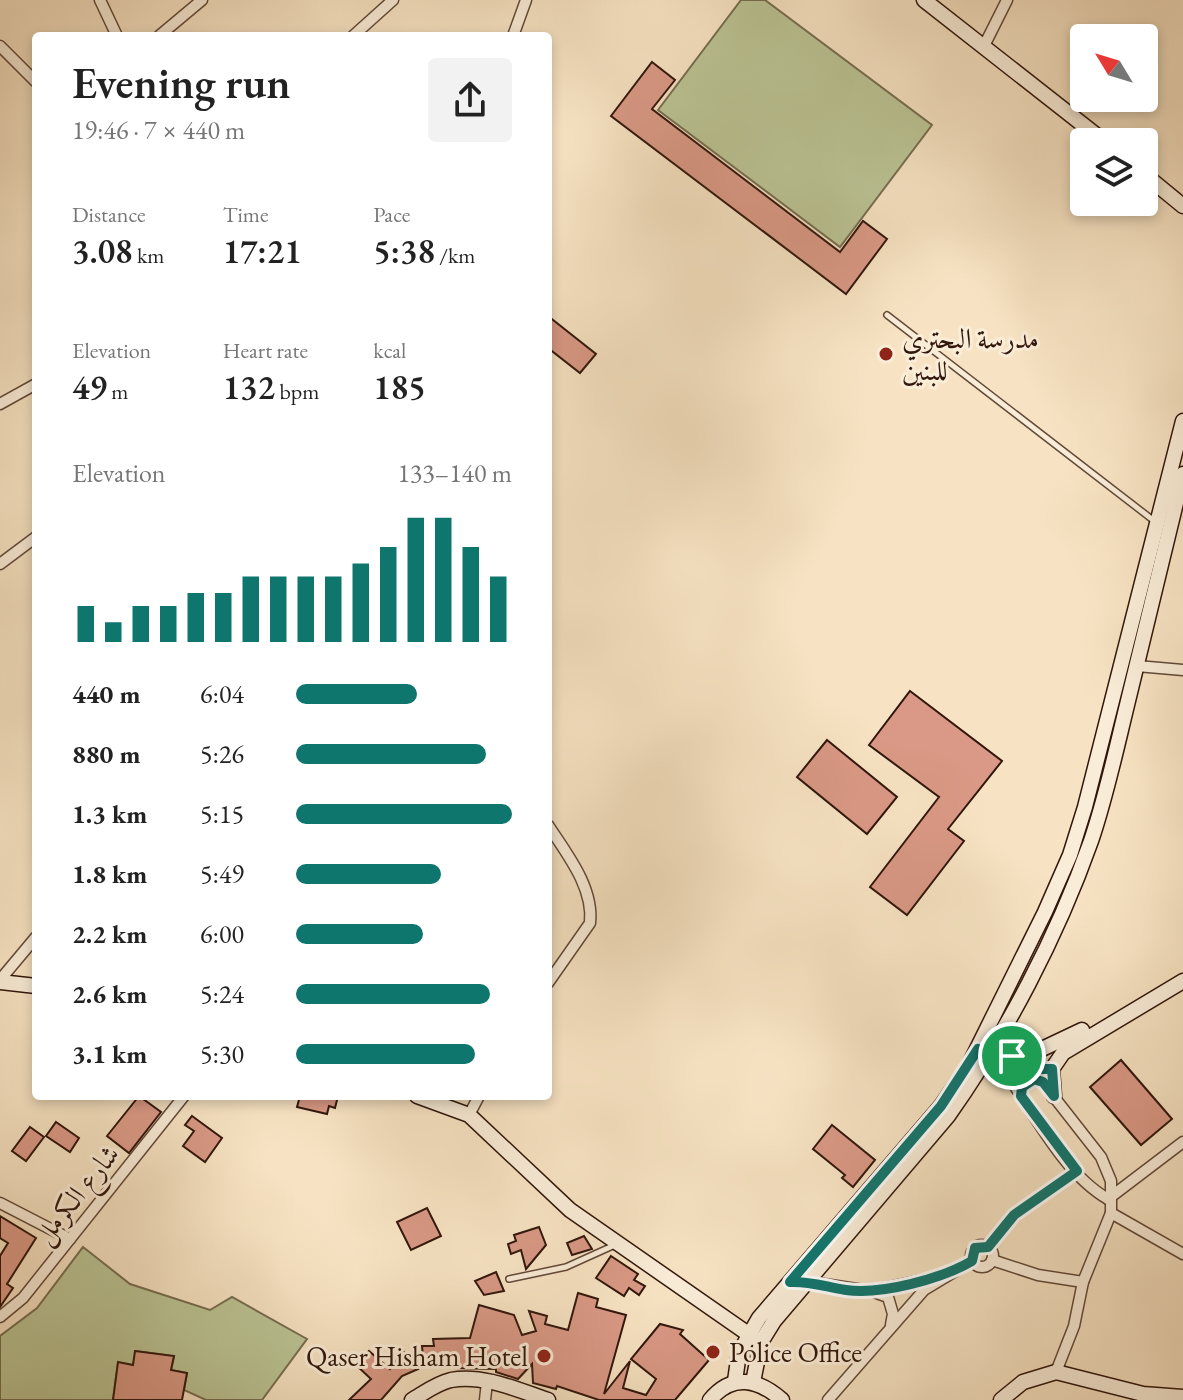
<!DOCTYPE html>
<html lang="en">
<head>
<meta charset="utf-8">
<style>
	body { margin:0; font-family:"EB Garamond",Amiri,serif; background:#f2f2f2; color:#222; height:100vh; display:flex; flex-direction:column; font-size:30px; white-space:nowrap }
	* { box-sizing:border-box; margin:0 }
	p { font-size:26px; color:#767676 }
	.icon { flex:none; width:44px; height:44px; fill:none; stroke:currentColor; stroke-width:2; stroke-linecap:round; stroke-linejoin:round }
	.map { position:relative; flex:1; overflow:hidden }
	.panel { position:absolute; left:32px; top:32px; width:520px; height:1068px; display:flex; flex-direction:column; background:#fff; border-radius:8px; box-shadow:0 4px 12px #0003 }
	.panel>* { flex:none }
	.needle { width:52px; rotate:308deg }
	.controls { position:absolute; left:1070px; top:24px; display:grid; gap:16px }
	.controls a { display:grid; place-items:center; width:88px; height:88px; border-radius:8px; background:#fff; box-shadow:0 4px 12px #0003; font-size:40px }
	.pin { position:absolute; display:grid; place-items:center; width:68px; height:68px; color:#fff; margin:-34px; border:4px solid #fff; border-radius:50%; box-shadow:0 2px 8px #0007 }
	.round { display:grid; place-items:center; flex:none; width:84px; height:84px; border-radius:8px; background:#f2f2f2 }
	.overview { display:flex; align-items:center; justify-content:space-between; height:136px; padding:0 40px }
	h1 { font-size:44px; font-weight:600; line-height:60px }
	.stats { display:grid; grid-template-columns:repeat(3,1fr); gap:12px; height:136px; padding:8px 40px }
	.stats div { display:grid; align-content:center }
	.stats b { font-size:34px; font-weight:600 }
	.stats small { font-size:22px; font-weight:400 }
	.stats p { font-size:22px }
	.chart { height:224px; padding:16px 40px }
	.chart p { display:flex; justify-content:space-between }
	.chart svg { width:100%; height:144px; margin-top:8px; stroke:#0f766e; stroke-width:6 }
	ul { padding:0 40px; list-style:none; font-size:26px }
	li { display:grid; grid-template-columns:128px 96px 1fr; align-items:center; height:60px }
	li i { height:20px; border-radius:10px; background:#0f766e }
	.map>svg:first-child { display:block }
	.green { fill:#bbc495; stroke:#766d50; stroke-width:2 }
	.building { fill:#da9986; stroke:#31160b; stroke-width:2 }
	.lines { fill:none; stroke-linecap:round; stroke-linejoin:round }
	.lane-casing { stroke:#624939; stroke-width:8 }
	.street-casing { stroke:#624939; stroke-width:13 }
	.secondary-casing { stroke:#31160b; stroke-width:17 }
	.lane { stroke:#faedd8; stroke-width:5 }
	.street { stroke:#faedd8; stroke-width:10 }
	.secondary { stroke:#faedd8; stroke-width:14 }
	.route-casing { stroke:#fff; stroke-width:16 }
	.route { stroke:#0f766e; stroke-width:10 }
	.poi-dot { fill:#8f2418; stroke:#faedd8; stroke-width:3 }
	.labels { text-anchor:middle; stroke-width:6; stroke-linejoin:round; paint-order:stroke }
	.poi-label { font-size:28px; fill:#31160b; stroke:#faedd8; text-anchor:start }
	.street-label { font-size:28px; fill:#31160b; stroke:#faedd8 }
</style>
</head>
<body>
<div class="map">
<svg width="1183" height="1400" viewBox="0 0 1183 1400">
	<rect width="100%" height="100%" fill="#f7e3c3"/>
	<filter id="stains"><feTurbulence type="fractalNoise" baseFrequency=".0025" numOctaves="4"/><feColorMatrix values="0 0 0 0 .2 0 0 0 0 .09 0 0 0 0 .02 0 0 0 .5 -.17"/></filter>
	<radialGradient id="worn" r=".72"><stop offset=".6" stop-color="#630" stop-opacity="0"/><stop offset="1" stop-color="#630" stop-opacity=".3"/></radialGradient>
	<!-- green -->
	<g class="green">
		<polygon points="741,0 765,0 932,125 840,247 658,110"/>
		<polygon points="83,1247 130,1284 210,1310 232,1297 307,1339 262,1400 206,1400 184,1390 187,1373 171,1370 174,1356 136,1351 133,1365 118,1363 113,1400 0,1400 0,1336 37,1308"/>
	</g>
	<!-- building -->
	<g class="building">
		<polygon points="652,62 675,80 652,109 840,252 863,221 887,239 846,294 611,116"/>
		<polygon points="548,316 596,354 580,373 548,348"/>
		<polygon points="910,691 1002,761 948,829 964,841 907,915 870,887 939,797 869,745"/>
		<polygon points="827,740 897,797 867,834 797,777"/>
		<polygon points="1121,1060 1172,1119 1141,1145 1090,1087"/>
		<polygon points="139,1096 161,1112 129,1153 107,1136"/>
		<polygon points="300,1096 338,1096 335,1108 329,1106 327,1114 297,1107"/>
		<polygon points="192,1116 222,1138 205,1162 183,1146 194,1131 185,1125"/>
		<polygon points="56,1122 79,1138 70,1152 46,1136"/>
		<polygon points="832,1125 875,1160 853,1187 842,1178 845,1175 813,1149"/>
		<polygon points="30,1127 44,1137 26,1161 12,1151"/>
		<polygon points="427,1208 441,1236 411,1250 397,1222"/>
		<polygon points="0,1216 36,1238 7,1284 13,1288 0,1307 0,1256 8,1243 0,1238"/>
		<polygon points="539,1227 546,1245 526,1269 521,1250 511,1254 508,1244 516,1241 514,1235"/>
		<polygon points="584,1236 592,1249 572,1255 567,1243"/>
		<polygon points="611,1256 638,1274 634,1280 645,1286 639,1295 629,1288 624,1296 596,1278"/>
		<polygon points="496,1272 504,1291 484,1295 475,1281"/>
		<polygon points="578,1293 598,1299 596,1307 626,1315 604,1394 630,1361 623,1388 646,1395 656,1379 631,1359 660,1324 683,1330 680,1334 709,1360 675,1400 599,1400 557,1386 556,1389 533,1383 532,1364 518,1379 496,1372 496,1369 454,1368 454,1363 434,1366 434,1363 424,1367 422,1346 434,1346 433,1339 470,1338 479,1305 514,1315 522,1335 536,1331 529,1311 547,1316 545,1324 568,1330"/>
		<polygon points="135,1351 174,1356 171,1370 187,1373 182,1400 113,1400 118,1362 133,1365"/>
		<polygon points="369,1351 390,1369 403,1351 418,1369 402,1376 381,1400 349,1400 371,1379 356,1365"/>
	</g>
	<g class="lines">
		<defs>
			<g id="lane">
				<polyline points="887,315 1153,520"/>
				<polyline points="509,1279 566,1267 617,1244"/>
			</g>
			<g id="street">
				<polyline points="100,0 117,36"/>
				<polyline points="159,36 202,0"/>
				<polyline points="353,36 393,0"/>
				<polyline points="513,36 526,0"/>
				<polyline points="985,44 1007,0"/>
				<polyline points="0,46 36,82"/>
				<polyline points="0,404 36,384"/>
				<polyline points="0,564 36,537"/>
				<polyline points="1137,666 1183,670"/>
				<path d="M548,825C566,853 594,887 590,923L548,983"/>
				<polyline points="0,980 36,937"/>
				<polyline points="1027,1071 1036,1074 1101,1157 1111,1181 1111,1213 1083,1282 1074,1326 1056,1372"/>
				<path d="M1015,1080L1016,1088C1040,1125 1069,1177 1108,1199"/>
				<polyline points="1021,1096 1025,1083 1034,1079 1043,1082"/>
				<polyline points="469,1115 479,1096"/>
				<polyline points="1108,1199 1183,1142"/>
				<polyline points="0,1203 70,1239"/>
				<polyline points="1111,1213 1183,1254"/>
				<circle cx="982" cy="1256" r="11"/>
				<polyline points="988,1247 1014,1215 1077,1171"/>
				<polyline points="992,1260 1038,1275 1083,1282"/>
				<polyline points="804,1281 870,1291 941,1276"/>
				<polyline points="871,1291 888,1297 893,1314 891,1325"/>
				<polyline points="0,1317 23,1298 184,1096"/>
				<polyline points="485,1400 487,1382"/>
				<polyline points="828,1400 924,1290 972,1261"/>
			</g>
			<g id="secondary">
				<polyline points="924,0 1105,142"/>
				<polyline points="1144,174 1183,206"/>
				<polyline points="0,982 36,986"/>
				<circle cx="1015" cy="1068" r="12"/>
				<polyline points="1023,1058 1082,1030"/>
				<polyline points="417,1096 469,1115 570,1210 754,1338"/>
				<polyline points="1054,1096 1052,1069 1063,1053 1183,981"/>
				<polyline points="735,1381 739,1353 759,1318 941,1106 968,1067 1045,912 1070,855 1085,807 1183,421"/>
				<path d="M753,1382L761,1342L774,1321L948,1116C1006,1034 1057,937 1091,841C1106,797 1116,750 1127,705C1146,628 1165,551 1183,474"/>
				<path d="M412,1400C424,1393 437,1383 451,1380C483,1374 518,1390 548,1400"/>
				<path d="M710,1400C732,1373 758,1379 782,1400"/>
				<polyline points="1001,1400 1023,1382 1056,1372 1143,1394 1183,1397"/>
			</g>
		</defs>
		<!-- lane casing -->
		<use href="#lane" class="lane-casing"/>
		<!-- street casing -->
		<use href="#street" class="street-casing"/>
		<!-- secondary casing -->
		<use href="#secondary" class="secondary-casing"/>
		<!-- lane -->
		<use href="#lane" class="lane"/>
		<!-- street -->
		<use href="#street" class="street"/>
		<!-- secondary -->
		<use href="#secondary" class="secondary"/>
	</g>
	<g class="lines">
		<defs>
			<path id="route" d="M978,1049L1004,1063L1018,1056L1023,1058L1028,1069H1052L1054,1096L1043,1082L1034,1079L1022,1087L1021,1096L1077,1171L1014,1215L988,1247L975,1248L972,1261C941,1279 881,1295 846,1290C826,1287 810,1281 790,1282L941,1106Z"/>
		</defs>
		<!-- route casing -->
		<use href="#route" class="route-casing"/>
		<!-- route -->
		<use href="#route" class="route"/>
	</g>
	<!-- markers -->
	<g class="poi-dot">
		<circle cx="886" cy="354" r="8"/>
		<circle cx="713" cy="1352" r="8"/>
		<circle cx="544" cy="1356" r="8"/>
	</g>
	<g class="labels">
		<!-- poi labels -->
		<g class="poi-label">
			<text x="902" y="348">مدرسة البحتري<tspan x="902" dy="32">للبنين</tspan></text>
			<text x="729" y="1362">Police Office</text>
			<text x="528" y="1366" text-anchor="end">Qaser Hisham Hotel</text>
		</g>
		<!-- street labels -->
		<g class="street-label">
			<text transform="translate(76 1194) rotate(-51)" y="10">شارع الكرمل</text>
		</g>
	</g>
	<rect width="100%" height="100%" filter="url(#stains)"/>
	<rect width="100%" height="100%" fill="url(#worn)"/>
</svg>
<div class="controls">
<a><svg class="needle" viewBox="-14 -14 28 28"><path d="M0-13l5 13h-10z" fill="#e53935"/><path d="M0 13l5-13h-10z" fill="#767676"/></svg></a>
<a><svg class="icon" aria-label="layers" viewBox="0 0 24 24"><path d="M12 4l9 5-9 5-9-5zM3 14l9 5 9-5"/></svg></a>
</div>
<div class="pin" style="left:1012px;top:1056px;background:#1e9e55"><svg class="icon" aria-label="arrive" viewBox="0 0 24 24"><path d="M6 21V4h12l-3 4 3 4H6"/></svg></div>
<section class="panel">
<div class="overview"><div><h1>Evening run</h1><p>19:46 · 7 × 440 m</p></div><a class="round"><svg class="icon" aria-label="share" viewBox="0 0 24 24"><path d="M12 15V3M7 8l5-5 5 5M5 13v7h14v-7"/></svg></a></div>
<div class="stats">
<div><p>Distance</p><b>3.08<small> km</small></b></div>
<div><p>Time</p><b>17:21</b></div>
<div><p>Pace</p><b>5:38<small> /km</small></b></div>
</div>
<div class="stats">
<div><p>Elevation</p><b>49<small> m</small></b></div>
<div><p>Heart rate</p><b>132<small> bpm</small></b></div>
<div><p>kcal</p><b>185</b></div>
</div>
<div class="chart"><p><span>Elevation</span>133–140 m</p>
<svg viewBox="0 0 160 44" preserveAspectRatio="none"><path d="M5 44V33M15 44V38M25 44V33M35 44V33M45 44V29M55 44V29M65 44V24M75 44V24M85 44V24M95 44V24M105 44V20M115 44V15M125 44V6M135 44V6M145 44V15M155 44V24"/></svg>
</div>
<ul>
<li><b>440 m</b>6:04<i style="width:56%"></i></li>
<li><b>880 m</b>5:26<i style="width:88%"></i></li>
<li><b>1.3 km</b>5:15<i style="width:100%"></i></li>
<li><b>1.8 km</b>5:49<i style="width:67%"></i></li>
<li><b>2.2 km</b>6:00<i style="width:59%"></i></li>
<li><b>2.6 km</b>5:24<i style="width:90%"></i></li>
<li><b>3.1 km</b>5:30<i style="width:83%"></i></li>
</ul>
</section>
</div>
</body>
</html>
